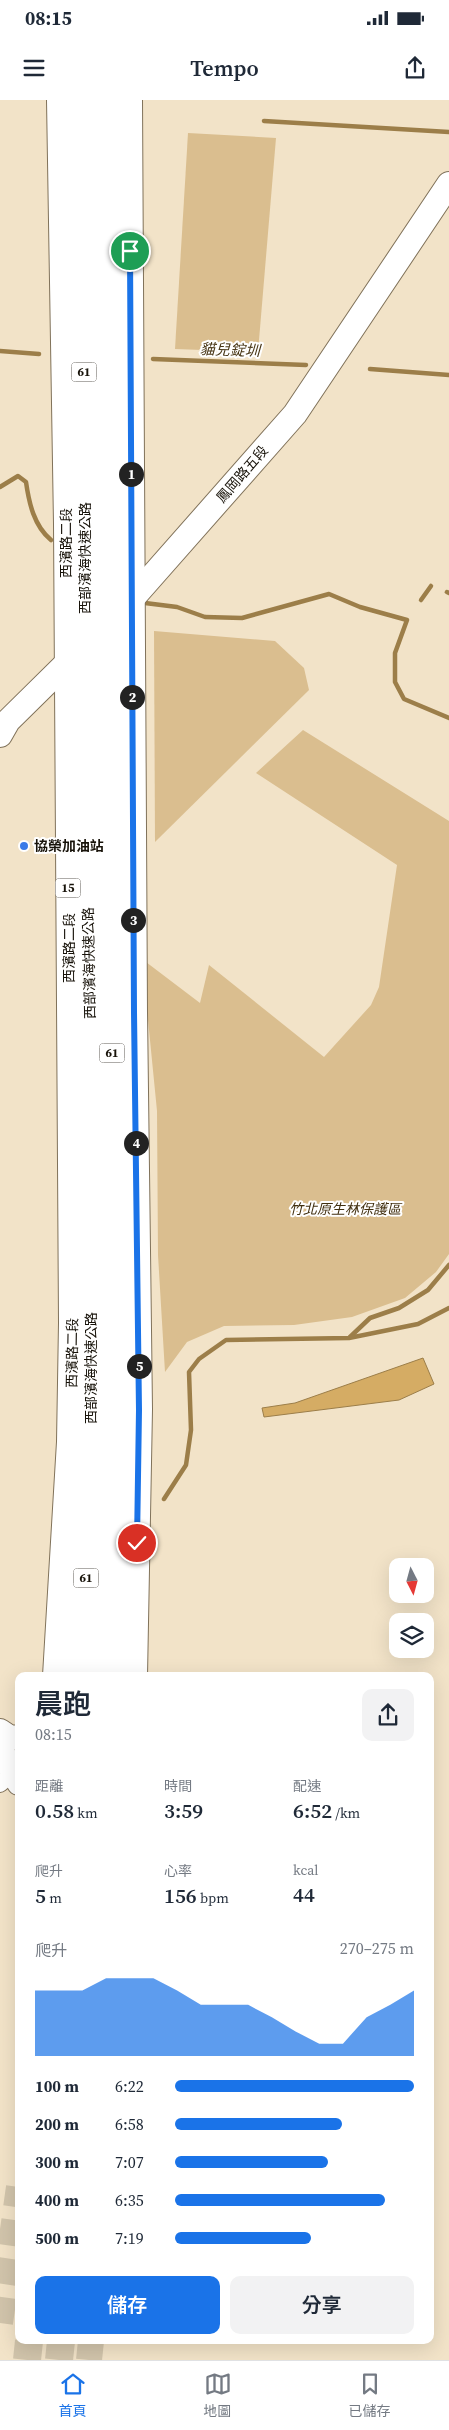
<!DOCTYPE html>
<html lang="zh-TW">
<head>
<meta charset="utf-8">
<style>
	body { margin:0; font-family:"Source Serif 4","Noto Sans TC",serif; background:#f2f2f3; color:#1f2937; height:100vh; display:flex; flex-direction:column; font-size:19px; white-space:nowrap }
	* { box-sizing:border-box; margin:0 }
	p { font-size:16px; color:#747a83 }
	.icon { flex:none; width:28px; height:28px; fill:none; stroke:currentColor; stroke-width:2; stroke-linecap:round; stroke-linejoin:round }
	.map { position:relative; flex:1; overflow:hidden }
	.details { position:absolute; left:15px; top:1572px; width:419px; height:672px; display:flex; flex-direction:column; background:#fff; border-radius:10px; box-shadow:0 5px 20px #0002 }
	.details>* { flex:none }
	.needle { width:32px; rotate:174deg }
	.buttons { position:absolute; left:389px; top:1458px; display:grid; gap:10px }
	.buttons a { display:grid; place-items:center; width:45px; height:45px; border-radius:10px; background:#fff; box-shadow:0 5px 20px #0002; font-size:25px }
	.pin { position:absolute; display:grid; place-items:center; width:42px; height:42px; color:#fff; margin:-21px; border:2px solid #fff; border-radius:50%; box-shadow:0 1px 5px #0007 }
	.km { position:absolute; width:25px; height:25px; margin:-12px; border-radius:50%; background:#222; color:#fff; font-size:14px; line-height:25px; text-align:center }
	.round { display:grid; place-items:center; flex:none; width:52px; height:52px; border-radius:10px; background:#f2f2f3 }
	.summary { display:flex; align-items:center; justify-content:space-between; height:85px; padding:0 20px }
	h1 { font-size:28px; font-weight:600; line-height:38px }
	.figures { display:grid; grid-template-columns:repeat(3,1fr); gap:8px; height:85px; padding:5px 20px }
	.figures div { display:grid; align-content:center }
	.figures b { font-size:21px; font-weight:600 }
	.figures small { font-size:14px; font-weight:400 }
	.figures p { font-size:14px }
	.chart { height:140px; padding:10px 20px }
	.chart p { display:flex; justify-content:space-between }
	.chart svg { width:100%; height:90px; margin-top:5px; fill:#1a73e8; opacity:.7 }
	.action { display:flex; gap:10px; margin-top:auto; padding:10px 20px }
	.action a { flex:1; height:58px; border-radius:10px; background:#1a73e8; color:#fff; font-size:20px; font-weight:600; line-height:58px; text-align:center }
	.action a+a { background:#f2f2f3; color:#1f2937 }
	ul { padding:0 20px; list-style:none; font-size:16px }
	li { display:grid; grid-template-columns:80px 60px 1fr; align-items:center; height:38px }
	li i { height:12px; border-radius:6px; background:#1a73e8 }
	.status { display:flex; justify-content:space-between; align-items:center; height:35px; padding:0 25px; background:#fff; direction:ltr }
	.status svg { height:14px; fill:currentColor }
	header { display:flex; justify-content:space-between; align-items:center; height:65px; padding:0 20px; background:#fff; font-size:22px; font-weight:600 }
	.menu { display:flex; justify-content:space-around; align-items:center; height:70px; border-top:1px solid #e0e1e3; background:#fff; font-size:14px; color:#747a83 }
	.menu a { display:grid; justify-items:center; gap:2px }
	.menu .selected { color:#1a73e8 }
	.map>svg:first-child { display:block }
	.green { fill:#dabe8f }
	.water { fill:#d5ac64; stroke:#9c7e49 }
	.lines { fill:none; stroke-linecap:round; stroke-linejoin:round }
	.stream { stroke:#9c7e49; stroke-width:4.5 }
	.primary-tunnel { stroke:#d1c4ab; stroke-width:26; stroke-dasharray:26 13; stroke-linecap:butt }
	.highway-tunnel { stroke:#d1c4ab; stroke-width:28; stroke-dasharray:28 14; stroke-linecap:butt }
	.street-casing { stroke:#80725a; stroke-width:18 }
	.secondary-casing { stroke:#80725a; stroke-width:26 }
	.primary-casing { stroke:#80725a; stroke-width:28 }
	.highway-casing { stroke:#80725a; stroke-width:29 }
	.street { stroke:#fff; stroke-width:16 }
	.secondary { stroke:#fff; stroke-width:24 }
	.primary { stroke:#fff; stroke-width:26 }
	.highway { stroke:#fff; stroke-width:28 }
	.route-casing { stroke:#fff; stroke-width:10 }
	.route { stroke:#1a73e8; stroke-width:6 }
	.poi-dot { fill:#3a7ae8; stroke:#fff; stroke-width:2 }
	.labels { text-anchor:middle; stroke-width:4; stroke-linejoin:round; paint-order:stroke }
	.shield { fill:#fff; stroke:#5d5953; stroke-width:1 }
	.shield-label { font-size:12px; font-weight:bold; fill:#171209 }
	.street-label { font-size:14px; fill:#171209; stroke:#fff }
	.poi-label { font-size:14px; font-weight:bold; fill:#171209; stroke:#fff; text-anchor:start }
	.park-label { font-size:14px; font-style:italic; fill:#412f0f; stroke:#fff }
	.water-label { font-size:15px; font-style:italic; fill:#483616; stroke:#fff }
</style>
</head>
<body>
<div class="status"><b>08:15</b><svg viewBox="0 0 49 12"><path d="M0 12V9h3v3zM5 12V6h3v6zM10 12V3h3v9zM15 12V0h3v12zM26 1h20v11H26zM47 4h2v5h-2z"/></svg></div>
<header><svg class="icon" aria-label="menu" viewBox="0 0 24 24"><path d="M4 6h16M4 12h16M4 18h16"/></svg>Tempo<svg class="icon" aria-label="share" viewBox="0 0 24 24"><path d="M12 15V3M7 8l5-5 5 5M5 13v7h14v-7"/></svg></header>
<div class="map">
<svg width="449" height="2260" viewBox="0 0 449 2260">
	<rect width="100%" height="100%" fill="#f2e3c8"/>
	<!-- green -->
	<g class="green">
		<polygon points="188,33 276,38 258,252 175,249"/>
		<polygon points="154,531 275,541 304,568 309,590 155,742"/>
		<polygon points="303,630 449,721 449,1154 436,1172 405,1198 352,1217 294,1225 224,1226 187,1242 165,1272 158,1155 157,1011 142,859 200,903 209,865 324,957 371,905 379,887 397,765 256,673"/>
	</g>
	<!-- water -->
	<polygon class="water" points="423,1258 434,1284 399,1300 264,1317 262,1308 295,1303"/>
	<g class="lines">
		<!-- stream -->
		<g class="stream">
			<polyline points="264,21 449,32"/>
			<polyline points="0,251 39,254"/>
			<polyline points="153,259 306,265"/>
			<polyline points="370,269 449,275"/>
			<path d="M0,387L18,376L26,382C29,403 34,426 51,440"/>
			<polyline points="447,492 449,493"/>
			<polyline points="421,500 431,486"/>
			<polyline points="145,503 177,507 205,517 242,518 329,494 360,507 407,520 395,553 395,582 404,599 449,618"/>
			<polyline points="350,1237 370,1218 399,1208 428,1190 449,1165"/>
			<polyline points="164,1399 186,1365 191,1330 189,1272 199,1259 226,1240 349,1238 418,1224 449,1208"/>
		</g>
		<!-- primary-tunnel -->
		<g class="primary-tunnel">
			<polyline points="0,2223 19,2087"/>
			<polyline points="89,2260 91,2241"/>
		</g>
		<!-- highway-tunnel -->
		<g class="highway-tunnel">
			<polyline points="27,2260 29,2241"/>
			<polyline points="59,2260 61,2241"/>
		</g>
		<defs>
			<polyline id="street" points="0,1684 13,1673"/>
			<g id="secondary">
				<polyline points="124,508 295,314 449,84"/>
				<polyline points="0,635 8,621 78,552"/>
				<polyline points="0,1631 9,1637 19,1638"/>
				<polyline points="0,1648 19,1683"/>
			</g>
			<g id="primary">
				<polyline points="129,0 134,912 139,1309 134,1576"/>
				<polyline points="56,1576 70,1342 72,1223 67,424 60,0"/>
			</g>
			<g id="highway">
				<polyline points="82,0 91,1134 90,1380 82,1576"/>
				<polyline points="106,0 114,1132 114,1381 108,1576"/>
			</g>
		</defs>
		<!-- street casing -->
		<use href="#street" class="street-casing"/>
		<!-- secondary casing -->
		<use href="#secondary" class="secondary-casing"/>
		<!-- primary casing -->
		<use href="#primary" class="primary-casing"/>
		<!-- highway casing -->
		<use href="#highway" class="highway-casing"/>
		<!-- street -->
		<use href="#street" class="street"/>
		<!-- secondary -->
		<use href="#secondary" class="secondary"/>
		<!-- primary -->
		<use href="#primary" class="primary"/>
		<!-- highway -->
		<use href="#highway" class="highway"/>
	</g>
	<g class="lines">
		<defs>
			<polyline id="route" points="130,151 134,912 139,1310 137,1443"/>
		</defs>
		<!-- route casing -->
		<use href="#route" class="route-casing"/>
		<!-- route -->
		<use href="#route" class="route"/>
	</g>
	<!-- markers -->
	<circle class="poi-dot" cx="24" cy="746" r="5"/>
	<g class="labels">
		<!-- shield labels -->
		<g class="shield">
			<rect x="71.5" y="262.5" width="25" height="19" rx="4"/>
			<rect x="55.5" y="778.5" width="25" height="19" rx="4"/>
			<rect x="99.5" y="943.5" width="25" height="19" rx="4"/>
			<rect x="73.5" y="1468.5" width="25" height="19" rx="4"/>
		</g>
		<g class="shield-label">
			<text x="84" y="276">61</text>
			<text x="68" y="792">15</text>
			<text x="112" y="957">61</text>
			<text x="86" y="1482">61</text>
		</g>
		<!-- street labels -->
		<g class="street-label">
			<text transform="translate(242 374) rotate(-49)" y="5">鳳岡路五段</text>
			<text transform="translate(66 443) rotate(-90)" y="5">西濱路二段</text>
			<text transform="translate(85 458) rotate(-90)" y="5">西部濱海快速公路</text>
			<text transform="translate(69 848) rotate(-90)" y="5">西濱路二段</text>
			<text transform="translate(89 863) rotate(-91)" y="5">西部濱海快速公路</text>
			<text transform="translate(72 1253) rotate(-89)" y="5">西濱路二段</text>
			<text transform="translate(91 1268) rotate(-90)" y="5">西部濱海快速公路</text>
		</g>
		<!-- poi labels -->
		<g class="poi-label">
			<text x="34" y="751">協榮加油站</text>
		</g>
		<!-- park labels -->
		<g class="park-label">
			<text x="345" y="1114">竹北原生林保護區</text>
		</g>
		<!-- water labels -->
		<g class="water-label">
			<text transform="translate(230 250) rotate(2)" y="5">貓兒錠圳</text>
		</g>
	</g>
</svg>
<div class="buttons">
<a><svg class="needle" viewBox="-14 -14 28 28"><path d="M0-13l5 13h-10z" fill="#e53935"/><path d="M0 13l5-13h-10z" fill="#747a83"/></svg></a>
<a><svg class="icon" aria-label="layers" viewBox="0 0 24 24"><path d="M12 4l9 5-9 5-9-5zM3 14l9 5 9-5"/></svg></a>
</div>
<div class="pin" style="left:130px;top:151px;background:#1e9e55"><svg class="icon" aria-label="arrive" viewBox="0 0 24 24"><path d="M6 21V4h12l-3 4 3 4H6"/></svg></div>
<div class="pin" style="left:137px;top:1443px;background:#d93025"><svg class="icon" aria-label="check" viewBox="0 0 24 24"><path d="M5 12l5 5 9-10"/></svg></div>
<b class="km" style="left:131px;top:374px">1</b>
<b class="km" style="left:132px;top:597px">2</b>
<b class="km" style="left:133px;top:820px">3</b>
<b class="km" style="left:136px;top:1043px">4</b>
<b class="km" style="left:139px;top:1266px">5</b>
<section class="details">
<div class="summary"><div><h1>晨跑</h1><p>08:15</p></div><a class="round"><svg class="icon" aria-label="share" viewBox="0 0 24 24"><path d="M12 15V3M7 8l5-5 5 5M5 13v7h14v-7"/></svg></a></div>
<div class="figures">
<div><p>距離</p><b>0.58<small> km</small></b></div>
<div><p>時間</p><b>3:59</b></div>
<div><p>配速</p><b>6:52<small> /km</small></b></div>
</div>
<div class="figures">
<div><p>爬升</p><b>5<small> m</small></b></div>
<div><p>心率</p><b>156<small> bpm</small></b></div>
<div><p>kcal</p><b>44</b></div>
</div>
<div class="chart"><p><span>爬升</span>270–275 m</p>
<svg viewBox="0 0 160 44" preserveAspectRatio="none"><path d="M0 44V12L10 12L20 12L30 6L40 6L50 6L60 12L70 19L80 19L90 19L100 25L110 32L120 38L130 38L140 25L150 19L160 12V44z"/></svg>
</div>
<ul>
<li><b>100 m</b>6:22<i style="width:100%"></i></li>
<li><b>200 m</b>6:58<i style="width:70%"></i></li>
<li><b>300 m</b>7:07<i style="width:64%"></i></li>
<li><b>400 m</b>6:35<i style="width:88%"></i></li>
<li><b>500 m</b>7:19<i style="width:57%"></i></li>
</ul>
<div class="action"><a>儲存</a><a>分享</a></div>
</section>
</div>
<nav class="menu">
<a class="selected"><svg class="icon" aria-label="home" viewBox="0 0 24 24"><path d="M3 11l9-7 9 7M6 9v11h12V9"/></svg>首頁</a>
<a><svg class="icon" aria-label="map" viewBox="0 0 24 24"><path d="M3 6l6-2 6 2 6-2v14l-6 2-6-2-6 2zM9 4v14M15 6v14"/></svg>地圖</a>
<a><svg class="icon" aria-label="saved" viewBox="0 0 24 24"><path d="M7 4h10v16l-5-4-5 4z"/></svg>已儲存</a>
</nav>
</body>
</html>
